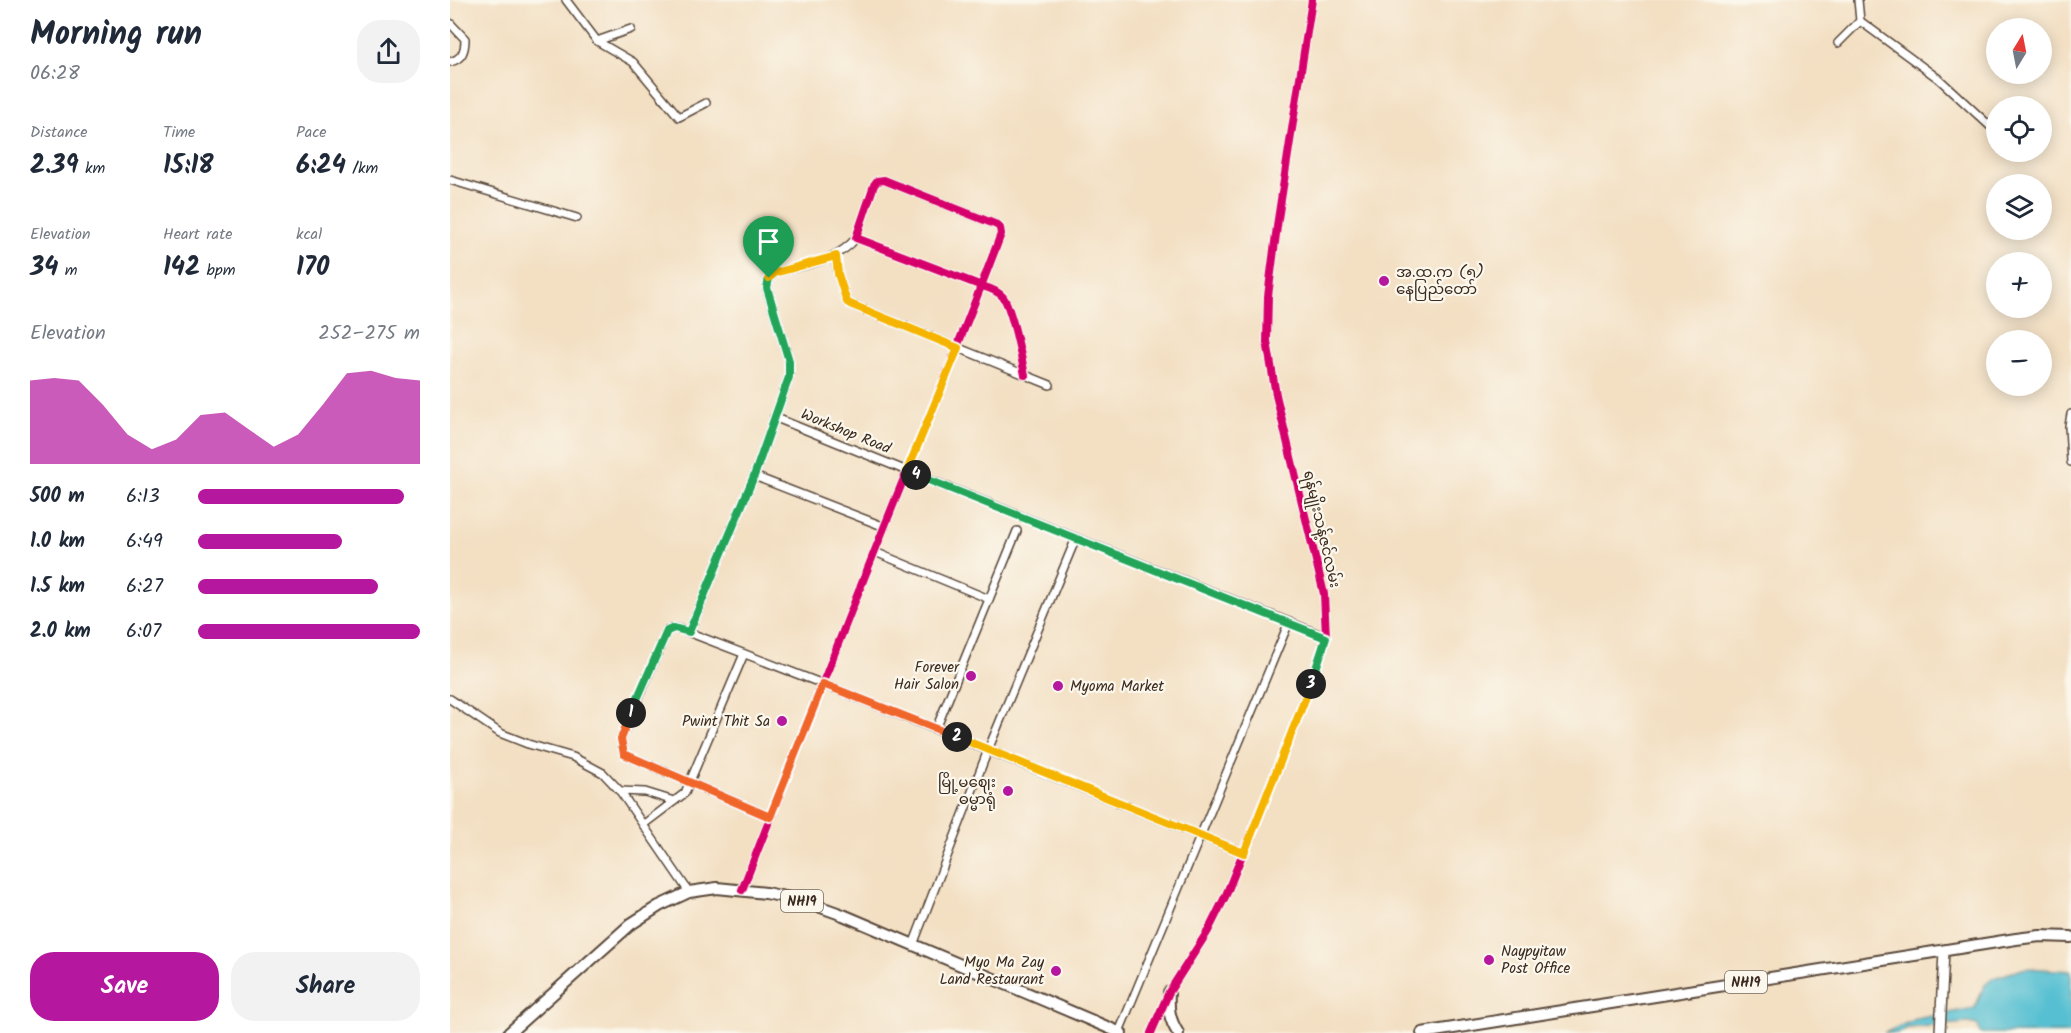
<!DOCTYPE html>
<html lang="en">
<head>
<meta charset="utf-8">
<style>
	body { margin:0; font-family:Kalam,"Noto Sans Myanmar",sans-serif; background:#f2f2f3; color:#1f2937; height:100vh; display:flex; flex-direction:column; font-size:22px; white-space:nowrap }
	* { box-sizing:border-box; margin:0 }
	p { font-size:20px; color:#747a83 }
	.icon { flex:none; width:33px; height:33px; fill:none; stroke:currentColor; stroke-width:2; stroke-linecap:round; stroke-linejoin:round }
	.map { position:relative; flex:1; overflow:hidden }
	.panel { display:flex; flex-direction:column; background:#fff; width:450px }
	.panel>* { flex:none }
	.needle { width:39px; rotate:10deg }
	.fabs { position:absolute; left:1536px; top:18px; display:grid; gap:12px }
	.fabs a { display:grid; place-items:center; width:66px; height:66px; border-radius:50%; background:#fff; box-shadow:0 3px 15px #0003; font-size:30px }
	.pin { position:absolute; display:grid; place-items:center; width:51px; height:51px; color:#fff; margin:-62px -26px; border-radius:50% 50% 50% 0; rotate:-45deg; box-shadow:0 0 6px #0007 }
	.pin .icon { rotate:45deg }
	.km { position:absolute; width:30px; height:30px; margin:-15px; border-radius:50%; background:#222; color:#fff; font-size:16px; line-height:30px; text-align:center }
	.round { display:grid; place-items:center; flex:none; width:63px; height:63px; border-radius:24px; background:#f2f2f3 }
	.head { display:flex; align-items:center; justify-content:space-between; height:102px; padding:0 30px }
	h1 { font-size:33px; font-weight:700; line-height:45px }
	.stats { display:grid; grid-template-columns:repeat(3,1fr); gap:9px; height:102px; padding:6px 30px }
	.stats div { display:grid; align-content:center }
	.stats b { font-size:26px; font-weight:700 }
	.stats small { font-size:16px; font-weight:400 }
	.stats p { font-size:16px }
	.chart { height:168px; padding:12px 30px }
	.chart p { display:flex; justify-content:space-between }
	.chart svg { width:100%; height:108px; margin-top:6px; fill:#b5179e; opacity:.7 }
	.action { display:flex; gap:12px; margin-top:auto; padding:12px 30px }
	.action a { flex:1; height:69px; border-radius:24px; background:#b5179e; color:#fff; font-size:24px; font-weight:700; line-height:69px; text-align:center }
	.action a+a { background:#f2f2f3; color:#1f2937 }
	ul { padding:0 30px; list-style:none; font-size:20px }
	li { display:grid; grid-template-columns:96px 72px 1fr; align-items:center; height:45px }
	li i { height:15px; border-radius:8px; background:#b5179e }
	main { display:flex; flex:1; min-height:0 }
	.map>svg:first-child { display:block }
	.water { fill:#57c0d2; stroke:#497578; stroke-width:1.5 }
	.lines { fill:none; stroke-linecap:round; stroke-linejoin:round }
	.minor-casing { stroke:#574537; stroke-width:10 }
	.secondary-casing { stroke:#574537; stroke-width:12 }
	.primary-casing { stroke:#574537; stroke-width:14 }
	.trunk-casing { stroke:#574537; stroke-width:14 }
	.minor { stroke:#fff; stroke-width:7 }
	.secondary { stroke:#fff; stroke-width:9 }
	.primary { stroke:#fff; stroke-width:10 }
	.trunk { stroke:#fff; stroke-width:10 }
	.cycleway-casing { stroke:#fbf7ec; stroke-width:11 }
	.cycleway { stroke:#d6006c; stroke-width:8 }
	.split-1-casing { stroke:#fff; stroke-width:12 }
	.split-2-casing { stroke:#fff; stroke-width:12 }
	.split-3-casing { stroke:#fff; stroke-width:12 }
	.split-4-casing { stroke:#fff; stroke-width:12 }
	.split-5-casing { stroke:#fff; stroke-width:12 }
	.split-1 { stroke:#22a559; stroke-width:8 }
	.split-2 { stroke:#f0652b; stroke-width:8 }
	.split-3 { stroke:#f5b400; stroke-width:8 }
	.split-4 { stroke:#22a559; stroke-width:8 }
	.split-5 { stroke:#f5b400; stroke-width:8 }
	.poi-dot { fill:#b5179e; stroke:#fbf7ec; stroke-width:2 }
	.labels { text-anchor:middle; stroke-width:4.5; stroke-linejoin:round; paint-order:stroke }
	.shield { fill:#fbf7ec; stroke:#75685c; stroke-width:1.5 }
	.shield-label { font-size:14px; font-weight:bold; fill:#3b2a1e }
	.poi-label { font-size:15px; fill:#3b2a1e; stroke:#fbf7ec; text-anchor:end }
	.street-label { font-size:15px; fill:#3b2a1e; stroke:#fbf7ec }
</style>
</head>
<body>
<main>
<section class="panel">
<div class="head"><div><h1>Morning run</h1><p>06:28</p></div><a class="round"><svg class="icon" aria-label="share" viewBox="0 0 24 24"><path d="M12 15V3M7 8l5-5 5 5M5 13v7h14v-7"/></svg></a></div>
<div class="stats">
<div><p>Distance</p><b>2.39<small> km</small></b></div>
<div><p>Time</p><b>15:18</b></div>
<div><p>Pace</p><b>6:24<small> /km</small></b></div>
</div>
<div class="stats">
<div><p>Elevation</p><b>34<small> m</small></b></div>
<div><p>Heart rate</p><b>142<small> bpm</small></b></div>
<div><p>kcal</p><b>170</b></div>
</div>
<div class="chart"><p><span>Elevation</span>252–275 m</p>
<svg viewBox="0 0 160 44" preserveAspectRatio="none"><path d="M0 44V10L10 9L20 10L30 20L40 32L50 38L60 34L70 24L80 23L90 30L100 37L110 32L120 20L130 7L140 6L150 9L160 10V44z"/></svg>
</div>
<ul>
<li><b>500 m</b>6:13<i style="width:93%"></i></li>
<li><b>1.0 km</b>6:49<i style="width:65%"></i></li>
<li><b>1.5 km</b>6:27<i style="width:81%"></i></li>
<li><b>2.0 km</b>6:07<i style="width:100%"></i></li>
</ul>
<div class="action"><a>Save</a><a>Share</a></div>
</section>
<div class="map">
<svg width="1621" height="1033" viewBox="0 0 1621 1033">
	<rect width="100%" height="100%" fill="#fbf7ec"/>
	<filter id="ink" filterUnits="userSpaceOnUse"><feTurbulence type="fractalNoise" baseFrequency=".0167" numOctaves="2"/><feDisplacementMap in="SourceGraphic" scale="12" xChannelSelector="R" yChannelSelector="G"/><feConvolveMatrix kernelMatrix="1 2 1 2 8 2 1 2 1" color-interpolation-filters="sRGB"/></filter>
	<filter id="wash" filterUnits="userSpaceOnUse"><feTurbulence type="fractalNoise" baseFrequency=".008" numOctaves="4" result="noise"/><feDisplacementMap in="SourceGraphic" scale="24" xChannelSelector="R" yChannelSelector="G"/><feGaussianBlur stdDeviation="1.35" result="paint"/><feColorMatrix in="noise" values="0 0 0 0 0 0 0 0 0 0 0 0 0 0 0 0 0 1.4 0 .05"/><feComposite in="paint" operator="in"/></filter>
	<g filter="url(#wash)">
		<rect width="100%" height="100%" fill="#f3dfc2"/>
		<!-- water -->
		<polygon class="water" points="1576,968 1621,971 1621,1033 1530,1033 1528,1025 1517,1023 1458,1028 1448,1033 1434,1033 1466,1019 1525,1008 1534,986 1543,978"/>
	</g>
	<g filter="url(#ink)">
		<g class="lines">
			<defs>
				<g id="minor">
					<polyline points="116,0 147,41 183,62 229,117 256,103"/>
					<polyline points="1408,0 1410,21 1489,79 1541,127"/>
					<path d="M0,23L15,39C15,51 12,59 0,62"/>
					<polyline points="147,41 181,29"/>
					<polyline points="1388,43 1410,21"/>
					<polyline points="0,180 127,218"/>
					<polyline points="385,256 388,274 397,302 400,304 600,385"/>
					<polyline points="1621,414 1619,426 1621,462"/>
					<polyline points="324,417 457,471 839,622"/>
					<polyline points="304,476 435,527"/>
					<polyline points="425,552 539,599"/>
					<path d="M239,632L304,476L339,377V361L317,289L319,278L325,273C352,265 387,262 406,238"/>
					<polyline points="0,699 50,733 78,744 123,757 153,773 170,791 239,892"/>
					<polyline points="486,729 567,531"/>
					<polyline points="170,791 195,792 224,801"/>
					<polyline points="320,817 174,754 171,739 217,631 224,628 230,629 373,684 794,853"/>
					<polyline points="194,824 235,793 294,654"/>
					<path d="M292,890C347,751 400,610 457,471C489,392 521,314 551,234L550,228L547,225L434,180L427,181L424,185L406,238L532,286C539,288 548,291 553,297C561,307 572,360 575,375"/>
					<polyline points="463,945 538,750 626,538"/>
					<polyline points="669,1032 839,622 876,637"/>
					<polyline points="701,1033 719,992 758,931 776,895 858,691 876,637 874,594 826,395 817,341 818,296 828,219 862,0"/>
				</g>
				<polyline id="secondary" points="1490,1033 1494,951"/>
				<path id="primary" d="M719,992C718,1008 719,1019 728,1033"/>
				<g id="trunk">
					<polyline points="59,1033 181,924 209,906 239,892 267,888 316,893 354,901 393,915 671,1033"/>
					<polyline points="972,1033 1566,939 1590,936 1621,937"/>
				</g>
			</defs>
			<!-- minor casing -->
			<use href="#minor" class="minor-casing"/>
			<!-- secondary casing -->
			<use href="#secondary" class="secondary-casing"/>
			<!-- primary casing -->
			<use href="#primary" class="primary-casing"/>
			<!-- trunk casing -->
			<use href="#trunk" class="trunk-casing"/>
			<!-- minor -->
			<use href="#minor" class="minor"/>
			<!-- secondary -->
			<use href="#secondary" class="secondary"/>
			<!-- primary -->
			<use href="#primary" class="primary"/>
			<!-- trunk -->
			<use href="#trunk" class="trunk"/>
			<defs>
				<g id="cycleway">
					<path d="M292,890C347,751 400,610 457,471C489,392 521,314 551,234L550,228L547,225L434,180L427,181L424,185L406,238L532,286C539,288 548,291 553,297C561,307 572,360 575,375"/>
					<polyline points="701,1033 719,992 758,931 776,895 858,691 876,637 874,594 826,395 817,341 818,296 828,219 862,0"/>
				</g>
			</defs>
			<!-- cycleway casing -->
			<use href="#cycleway" class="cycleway-casing"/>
			<!-- cycleway -->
			<use href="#cycleway" class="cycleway"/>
		</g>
	</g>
	<g class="lines" filter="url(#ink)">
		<defs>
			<polyline id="split-1" points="181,713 217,631 224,628 239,632 304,476 339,377 339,361 317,288 319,278"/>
			<polyline id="split-2" points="181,713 171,739 174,754 320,817 373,684 507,737"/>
			<polyline id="split-3" points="507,737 794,853 861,684"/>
			<polyline id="split-4" points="466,475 876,638 861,684"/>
			<polyline id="split-5" points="319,278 325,273 386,256 388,274 397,302 400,304 508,348 457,471 466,475"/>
		</defs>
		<!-- split-1 casing -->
		<use href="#split-1" class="split-1-casing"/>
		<!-- split-2 casing -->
		<use href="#split-2" class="split-2-casing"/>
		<!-- split-3 casing -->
		<use href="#split-3" class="split-3-casing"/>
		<!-- split-4 casing -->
		<use href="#split-4" class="split-4-casing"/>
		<!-- split-5 casing -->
		<use href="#split-5" class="split-5-casing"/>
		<!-- split-1 -->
		<use href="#split-1" class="split-1"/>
		<!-- split-2 -->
		<use href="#split-2" class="split-2"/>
		<!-- split-3 -->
		<use href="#split-3" class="split-3"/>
		<!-- split-4 -->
		<use href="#split-4" class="split-4"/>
		<!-- split-5 -->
		<use href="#split-5" class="split-5"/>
	</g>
	<!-- markers -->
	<g class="poi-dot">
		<circle cx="934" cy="281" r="6"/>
		<circle cx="521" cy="676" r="6"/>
		<circle cx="608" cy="686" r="6"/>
		<circle cx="332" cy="721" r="6"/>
		<circle cx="558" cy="791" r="6"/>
		<circle cx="1039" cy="960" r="6"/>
		<circle cx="606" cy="971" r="6"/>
	</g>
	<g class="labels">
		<!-- shield labels -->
		<g class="shield">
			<rect x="331" y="890" width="42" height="22" rx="4.5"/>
			<rect x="1275" y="971" width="42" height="22" rx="4.5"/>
		</g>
		<g class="shield-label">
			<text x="352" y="906">NH19</text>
			<text x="1296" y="987">NH19</text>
		</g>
		<!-- poi labels -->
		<g class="poi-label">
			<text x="946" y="277" text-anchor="start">အ.ထ.က (၅)<tspan x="946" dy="17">နေပြည်တော်</tspan></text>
			<text x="509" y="672">Forever<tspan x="509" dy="17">Hair Salon</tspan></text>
			<text x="620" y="691" text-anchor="start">Myoma Market</text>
			<text x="320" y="726">Pwint Thit Sa</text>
			<text x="546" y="787">မြို့မဈေး<tspan x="546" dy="17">ဓမ္မာရုံ</tspan></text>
			<text x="1051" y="956" text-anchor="start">Naypyitaw<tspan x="1051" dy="17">Post Office</tspan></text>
			<text x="594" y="967">Myo Ma Zay<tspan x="594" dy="17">Land Restaurant</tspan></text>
		</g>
		<!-- street labels -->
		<g class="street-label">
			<text transform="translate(396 431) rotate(22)" y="5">Workshop Road</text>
			<text transform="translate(872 529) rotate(77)" y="5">ရန်မျိုးသန့်ဇင်လမ်း</text>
		</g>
	</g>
</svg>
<div class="fabs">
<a><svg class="needle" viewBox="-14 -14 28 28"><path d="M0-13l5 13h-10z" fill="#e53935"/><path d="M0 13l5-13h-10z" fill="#747a83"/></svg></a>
<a><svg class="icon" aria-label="locate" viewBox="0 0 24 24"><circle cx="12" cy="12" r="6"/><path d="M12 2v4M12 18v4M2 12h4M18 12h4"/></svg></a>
<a><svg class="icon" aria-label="layers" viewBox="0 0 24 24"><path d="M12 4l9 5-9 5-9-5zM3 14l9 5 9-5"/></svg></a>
<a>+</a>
<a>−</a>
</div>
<div class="pin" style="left:319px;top:278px;background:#1e9e55"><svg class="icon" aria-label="arrive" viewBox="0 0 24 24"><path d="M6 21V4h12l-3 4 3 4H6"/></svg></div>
<b class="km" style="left:181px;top:713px">1</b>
<b class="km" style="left:507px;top:737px">2</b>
<b class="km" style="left:861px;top:684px">3</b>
<b class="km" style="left:466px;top:475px">4</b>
</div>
</main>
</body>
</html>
